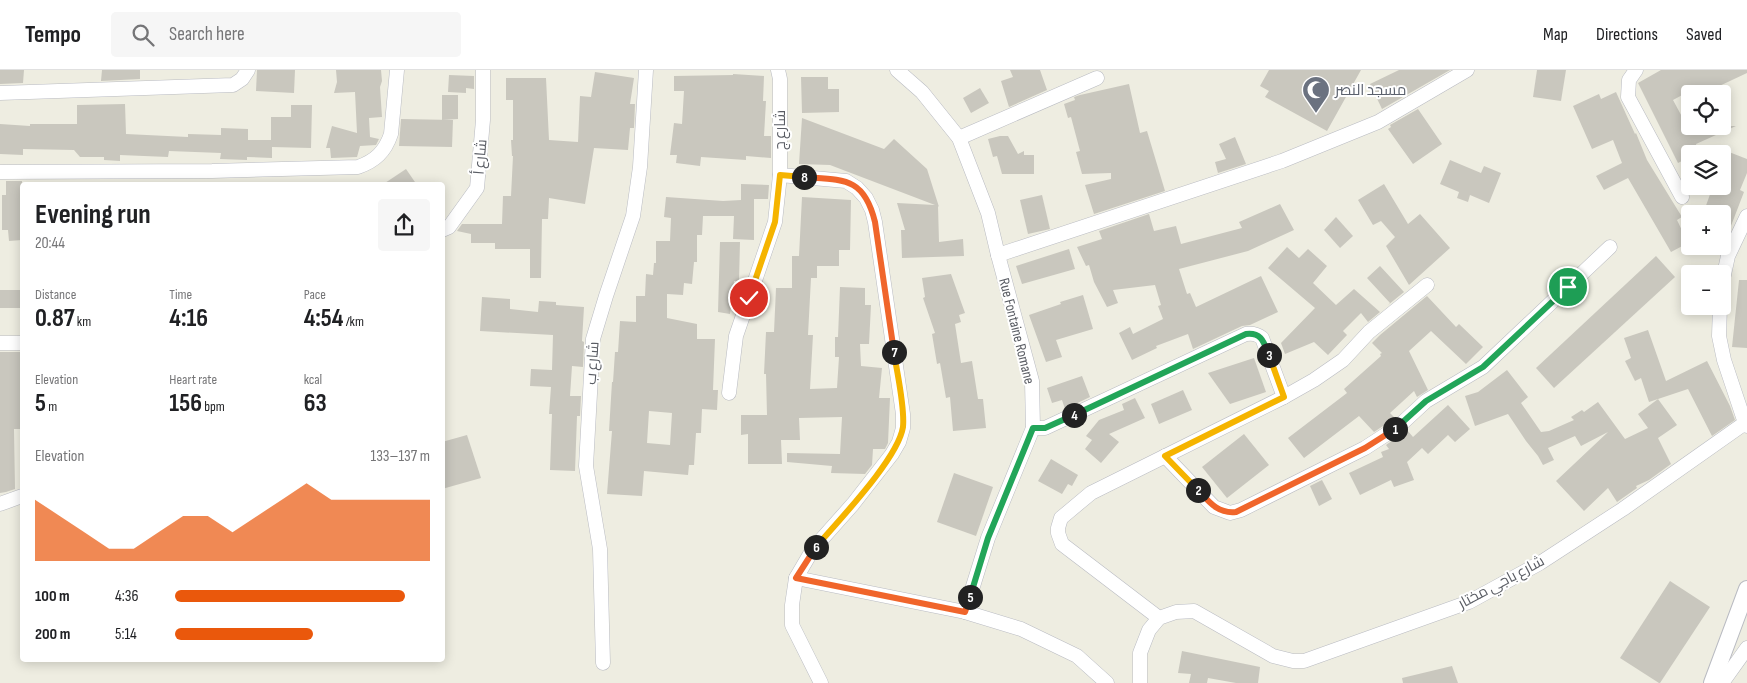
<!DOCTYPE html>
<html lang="en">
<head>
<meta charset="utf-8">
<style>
	body { margin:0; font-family:"Sofia Sans Condensed",Cairo,sans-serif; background:#f6f6f6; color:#202124; height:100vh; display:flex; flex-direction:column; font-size:19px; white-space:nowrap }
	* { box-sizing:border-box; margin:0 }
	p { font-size:16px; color:#757577 }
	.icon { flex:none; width:28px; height:28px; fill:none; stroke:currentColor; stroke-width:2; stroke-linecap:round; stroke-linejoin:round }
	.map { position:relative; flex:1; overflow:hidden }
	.panel { position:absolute; left:20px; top:112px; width:425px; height:480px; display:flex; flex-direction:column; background:#fff; border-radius:5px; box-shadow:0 2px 12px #0003 }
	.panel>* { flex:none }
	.tools { position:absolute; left:1681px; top:15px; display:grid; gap:10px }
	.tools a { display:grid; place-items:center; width:50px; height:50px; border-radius:5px; background:#fff; box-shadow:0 2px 12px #0003; font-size:25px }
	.pin { position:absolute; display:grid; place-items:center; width:42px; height:42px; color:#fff; margin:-21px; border:2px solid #fff; border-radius:50%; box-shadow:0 1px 5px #0007 }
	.km { position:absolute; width:25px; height:25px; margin:-12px; border-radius:50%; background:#222; color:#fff; font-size:14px; line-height:25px; text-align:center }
	.round { display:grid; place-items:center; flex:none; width:52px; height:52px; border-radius:5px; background:#f6f6f6 }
	.headline { display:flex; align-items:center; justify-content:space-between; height:85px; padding:0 15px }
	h1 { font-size:28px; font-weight:700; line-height:38px }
	.stats { display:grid; grid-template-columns:repeat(3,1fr); gap:8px; height:85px; padding:5px 15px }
	.stats div { display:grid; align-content:center }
	.stats b { font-size:25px; font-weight:700 }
	.stats small { font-size:14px; font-weight:400 }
	.stats p { font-size:14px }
	.chart { height:140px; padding:10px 15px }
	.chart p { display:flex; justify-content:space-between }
	.chart svg { width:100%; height:90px; margin-top:5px; fill:#ea580c; opacity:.7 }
	ul { padding:0 15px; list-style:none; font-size:16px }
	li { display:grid; grid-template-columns:80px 60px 1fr; align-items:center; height:38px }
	li i { height:12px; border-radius:6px; background:#ea580c }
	header { display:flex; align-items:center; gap:30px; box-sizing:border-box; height:70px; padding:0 25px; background:#fff; border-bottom:1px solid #e0e0e0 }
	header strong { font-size:24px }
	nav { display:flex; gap:28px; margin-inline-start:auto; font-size:18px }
	.search { width:350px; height:45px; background:#f6f6f6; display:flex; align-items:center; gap:12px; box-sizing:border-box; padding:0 18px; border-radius:5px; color:#757577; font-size:19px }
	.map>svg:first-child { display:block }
	.building { fill:#c9c7be; fill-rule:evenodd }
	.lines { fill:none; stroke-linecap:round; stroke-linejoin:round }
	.minor-casing { stroke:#b9bbc2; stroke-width:15 }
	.tertiary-casing { stroke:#b9bbc2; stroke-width:18 }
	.minor { stroke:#fff; stroke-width:14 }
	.tertiary { stroke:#fff; stroke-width:16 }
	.split-1-casing { stroke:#fff; stroke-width:10 }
	.split-2-casing { stroke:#fff; stroke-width:10 }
	.split-3-casing { stroke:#fff; stroke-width:10 }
	.split-4-casing { stroke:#fff; stroke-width:10 }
	.split-5-casing { stroke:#fff; stroke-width:10 }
	.split-6-casing { stroke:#fff; stroke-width:10 }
	.split-7-casing { stroke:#fff; stroke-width:10 }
	.split-8-casing { stroke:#fff; stroke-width:10 }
	.split-9-casing { stroke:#fff; stroke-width:10 }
	.split-1 { stroke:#22a559; stroke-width:6 }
	.split-2 { stroke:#f0652b; stroke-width:6 }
	.split-3 { stroke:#f5b400; stroke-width:6 }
	.split-4 { stroke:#22a559; stroke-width:6 }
	.split-5 { stroke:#22a559; stroke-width:6 }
	.split-6 { stroke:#f0652b; stroke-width:6 }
	.split-7 { stroke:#f5b400; stroke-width:6 }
	.split-8 { stroke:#f0652b; stroke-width:6 }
	.split-9 { stroke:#f5b400; stroke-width:6 }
	.labels { text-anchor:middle; stroke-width:4; stroke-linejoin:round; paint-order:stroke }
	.worship-label { font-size:15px; fill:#5b616d; stroke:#fff; text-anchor:start }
	.street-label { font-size:15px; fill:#5a5d64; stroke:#fff }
</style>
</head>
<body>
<header>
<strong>Tempo</strong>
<div class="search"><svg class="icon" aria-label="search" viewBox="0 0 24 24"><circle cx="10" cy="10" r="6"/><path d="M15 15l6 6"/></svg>Search here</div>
<nav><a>Map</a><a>Directions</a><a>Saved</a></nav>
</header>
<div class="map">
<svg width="1747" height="613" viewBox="0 0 1747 613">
	<rect width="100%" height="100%" fill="#eeede1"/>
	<!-- building -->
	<g class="building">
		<polygon points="0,0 24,0 23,13 0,14"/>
		<polygon points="102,0 140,0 140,9 101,11"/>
		<polygon points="257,0 295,0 294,23 256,21"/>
		<polygon points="336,0 381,0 382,11 380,17 382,47 369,48 370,67 379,69 376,75 360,76 357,87 331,88 330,78 326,78 332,56 357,63 355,22 334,23 337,12"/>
		<polygon points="1010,0 1040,0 1047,20 1009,37 1001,11 1013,7"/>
		<polygon points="1269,0 1361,0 1327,61 1265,27 1269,21 1260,16"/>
		<polygon points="1399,0 1450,0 1382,39 1370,14"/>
		<polygon points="1537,0 1566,0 1561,31 1533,27"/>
		<polygon points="1661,0 1747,0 1747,3 1715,18 1718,24 1702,24 1699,16 1673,30 1687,56 1736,56 1696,74 1698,83 1690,84 1690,87 1678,93 1638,13"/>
		<polygon points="595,2 634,8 630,34 635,34 634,58 630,58 628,80 594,78 585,134 549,128 548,149 542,149 541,208 530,208 530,179 495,179 495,173 471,173 471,164 457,161 462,154 502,154 503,126 511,126 513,86 512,86 511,70 513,70 513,30 506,30 506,8 546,8 549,70 578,72 580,26 591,27"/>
		<polygon points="733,4 764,6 763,31 766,31 764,66 771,66 771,88 746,86 746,90 701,87 700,96 676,93 677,85 670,85 674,53 682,54 684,21 674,21 674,6 733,5"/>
		<polygon points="449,5 474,6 474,19 466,18 466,23 448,22"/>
		<polygon points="801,7 828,7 828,19 839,19 839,42 802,43"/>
		<polygon points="1129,14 1140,63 1147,61 1165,121 1094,144 1085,115 1111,109 1111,103 1082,104 1076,82 1080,81 1071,47 1068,48 1064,34 1075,30 1074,27 1080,25"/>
		<polygon points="980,18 989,33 971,43 963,28"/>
		<polygon points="1616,22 1635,64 1636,63 1647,90 1682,147 1677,150 1688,173 1671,182 1628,108 1604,120 1596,106 1622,93 1613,70 1592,79 1573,36 1599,24 1601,29"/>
		<polygon points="442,25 458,25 458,49 442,50"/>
		<polygon points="125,34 126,64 188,67 188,64 221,65 221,58 248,59 248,70 271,70 271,47 291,47 291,35 312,35 311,78 272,77 272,88 247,87 247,90 220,89 221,83 169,81 168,87 120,85 120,91 104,90 104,87 80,87 74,80 23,79 23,85 0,84 0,54 30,56 30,54 77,54 77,35"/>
		<polygon points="1418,39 1442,74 1413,94 1388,59 1391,57 1390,55"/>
		<polygon points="802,48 884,79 894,69 927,99 939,137 938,136 939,172 963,169 964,186 902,188 901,160 905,160 897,133 935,135 830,95 799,94"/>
		<polygon points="401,49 453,50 452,77 399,76"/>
		<polygon points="1000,66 1008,66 1018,84 1024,81 1024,85 1034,85 1034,104 1002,104 997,86 993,87 988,69"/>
		<polygon points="1235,67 1246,94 1218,103 1215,92 1226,89 1219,74"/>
		<polygon points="1729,82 1747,89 1747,103 1740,120 1744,122 1724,174 1722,174 1722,144 1703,144 1713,116 1722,116 1722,98"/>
		<polygon points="1450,90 1481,103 1484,96 1501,103 1489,133 1470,125 1468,132 1457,128 1459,122 1440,114"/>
		<polygon points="406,99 417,115 382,115"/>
		<polygon points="6,111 22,111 22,170 9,171 8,160 2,160 2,125 6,125"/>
		<path d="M741,114L769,115L768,129H754V170L733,169L734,146H703L702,165H697V192H694L692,214L684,213L683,225L667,224V248L697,254V269H715L713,320H718L717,340L702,339L701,363H696L694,395H689L688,405L644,401L642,426L607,424L612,361H609L612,312H613L615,282H618L620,251L636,252V226H645L646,204L653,205L654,193H656V171H670L671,148L664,147L666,127L723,131L741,130ZM649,341L672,343L670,375L647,373Z"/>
		<polygon points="1384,114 1408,154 1420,144 1450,178 1409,215 1386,176 1395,167 1381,151 1373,155 1358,130"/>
		<polygon points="1042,125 1050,159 1028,164 1020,130"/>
		<polygon points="802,127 851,130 850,180 839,180 839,196 817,196 817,208 811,208 808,265 813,265 810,319 837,318 839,287 835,287 835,267 838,267 840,217 865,218 865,235 871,235 869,274 860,274 861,296 882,298 879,328 890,328 888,373 885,379 873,379 872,395 865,404 831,403 832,396 787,392 787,383 840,384 842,347 799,348 800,370 781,370 782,394 748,394 748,364 741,365 741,345 767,345 766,304 764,304 766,262 774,262 776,218 792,218 792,186 799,186"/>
		<polygon points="1280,134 1294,160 1248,181 1179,199 1187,224 1190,223 1196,237 1261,206 1278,242 1250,255 1242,256 1193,279 1188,264 1156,276 1157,278 1132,290 1119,263 1130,257 1133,264 1163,249 1158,236 1161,235 1155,215 1113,220 1118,233 1107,237 1094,212 1089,195 1086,196 1077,177 1102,169 1099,161 1149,144 1154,161 1176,156 1181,174 1242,158 1239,152"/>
		<polygon points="1336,147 1353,166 1340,178 1324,160"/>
		<polygon points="720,172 740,172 739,211 734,211 730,244 718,242"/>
		<polygon points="1287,177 1299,188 1308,179 1327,196 1313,213 1336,235 1354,219 1380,242 1368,252 1361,243 1343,261 1347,265 1328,285 1314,272 1285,284 1281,273 1315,238 1268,198"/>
		<polygon points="1069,179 1075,199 1022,214 1016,196"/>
		<polygon points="1656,186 1675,207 1554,318 1536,298"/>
		<polygon points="1380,196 1404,222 1388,235 1390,233 1367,208"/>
		<polygon points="951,204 965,243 959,245 961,252 955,254 961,293 972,291 978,329 983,329 986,358 953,361 950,327 946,328 940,293 937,294 932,264 935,263 923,228 925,227 922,208"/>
		<polygon points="1739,210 1747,210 1747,278 1732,277"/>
		<rect x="0" y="220" width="22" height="18"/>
		<polygon points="1083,225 1093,259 1056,270 1062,287 1046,292 1029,245 1061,234 1060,232"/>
		<polygon points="1427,226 1456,257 1459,254 1483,277 1466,294 1431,261 1409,281 1428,320 1417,327 1414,321 1390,343 1395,348 1374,362 1359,346 1304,388 1288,368 1347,323 1344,319 1381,286 1380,284 1382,283 1372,273 1380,265"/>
		<polygon points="482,227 510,229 510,239 538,242 539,231 556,232 556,235 584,237 582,271 584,272 583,297 572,296 570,326 581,326 580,346 577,346 575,401 550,400 552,344 549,344 551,317 530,316 531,299 552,300 553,265 480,261"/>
		<polygon points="1648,260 1666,311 1707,291 1730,336 1735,350 1712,366 1688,319 1649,332 1641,308 1635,311 1625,291 1631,288 1624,268"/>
		<polygon points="0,282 22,282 22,359 14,359 15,419 6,422 0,423"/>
		<polygon points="1254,288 1266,322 1230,334 1208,303"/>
		<polygon points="1507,300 1528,327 1521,333 1541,362 1549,361 1574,350 1571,347 1582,340 1584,342 1598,332 1625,369 1648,358 1638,344 1658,329 1677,355 1658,368 1671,394 1649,410 1636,416 1637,418 1617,432 1608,418 1584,441 1556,411 1608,362 1581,376 1575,366 1548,378 1554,390 1543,395 1538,386 1526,371 1508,344 1475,356 1465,326 1478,322"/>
		<polygon points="1082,306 1090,327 1065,339 1062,330 1052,333 1047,318"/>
		<polygon points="1183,320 1192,340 1159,354 1151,334"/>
		<polygon points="1135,328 1145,348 1109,364 1119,372 1101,393 1085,379 1092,370 1086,366 1099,350 1124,340 1122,334"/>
		<polygon points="1448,335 1470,359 1455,372 1448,365 1428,384 1422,378 1407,392 1414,410 1394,417 1391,410 1360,425 1349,403 1383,387 1381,382 1389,379 1386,375 1407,360 1413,367"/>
		<polygon points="1244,364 1269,395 1227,428 1202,397"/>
		<polygon points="467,365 481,408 442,419 442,372"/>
		<polygon points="1051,389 1078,405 1072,416 1068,414 1062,424 1038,411"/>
		<polygon points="954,403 993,417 976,466 937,452"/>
		<polygon points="1322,410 1332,429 1319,436 1310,416"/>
		<polygon points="1670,511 1710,537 1660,613 1659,613 1620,588"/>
		<polygon points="1182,581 1260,597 1258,613 1236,613 1208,608 1207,613 1189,613 1191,604 1178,603"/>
		<polygon points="1452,596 1458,613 1403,613 1402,608"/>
	</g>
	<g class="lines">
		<defs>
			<g id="minor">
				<polyline points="897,0 922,22 959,68 988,143 998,185 1032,311 1033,358 988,468 965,542"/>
				<polyline points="1636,0 1629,10 1628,27 1682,127"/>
				<polyline points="0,23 233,15 242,9 248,0"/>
				<polyline points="959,68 1097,8"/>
				<path d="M0,102L212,101L358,97C375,91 385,82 391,64L397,0"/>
				<polyline points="780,105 846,111 857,118 866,128 872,140 875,152 903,344 903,358 899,372 892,384 853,434 813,479 796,508 792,535 792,555 821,613"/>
				<polyline points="442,160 449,157 477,118 483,50 483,0"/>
				<polyline points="998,185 1282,91 1378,52 1467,0"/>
				<polyline points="1722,214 1728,186 1747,146"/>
				<polyline points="1720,236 1719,266 1724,290 1745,353 1747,356"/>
				<polyline points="0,273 22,273"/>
				<polyline points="729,323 736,266 775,152 780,105 780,9 778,0"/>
				<path d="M1033,358H1045L1246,264C1253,263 1257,264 1262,268L1284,327"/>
				<polyline points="1165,386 1214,437 1230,443 1241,440 1365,378 1399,356 1426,331 1483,297 1610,177"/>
				<polyline points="0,434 22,426"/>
				<polyline points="796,508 965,542 1021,559 1077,586 1107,613"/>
				<polyline points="1159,548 1062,474 1058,463 1058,458 1061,448 1091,423 1284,327 1314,310 1343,290 1369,262 1427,215"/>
				<polyline points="603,593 600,479 586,396 593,269 606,226 633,146 640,97 646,0"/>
				<polyline points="1140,613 1140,583 1149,560 1159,548 1176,542 1194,541 1273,586 1293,591 1304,591 1469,532 1540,493 1623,439 1745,353"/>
				<polyline points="1722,613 1747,578"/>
			</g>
			<polyline id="tertiary" points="1712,613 1747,519"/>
		</defs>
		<!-- minor casing -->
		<use href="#minor" class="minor-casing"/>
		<!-- tertiary casing -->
		<use href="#tertiary" class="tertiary-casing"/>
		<!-- minor -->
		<use href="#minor" class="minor"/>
		<!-- tertiary -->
		<use href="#tertiary" class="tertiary"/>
	</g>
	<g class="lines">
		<defs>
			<polyline id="split-1" points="1395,359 1426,331 1483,297 1568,217"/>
			<path id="split-2" d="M1198,420C1209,432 1218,444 1236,442L1365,378L1395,359"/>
			<polyline id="split-3" points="1198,420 1165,386 1284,327 1269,285"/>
			<path id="split-4" d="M1074,345L1246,264C1262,262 1264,273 1269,285"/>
			<polyline id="split-5" points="970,527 988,468 1033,358 1045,358 1074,345"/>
			<polyline id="split-6" points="816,477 796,508 965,542 970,527"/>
			<path id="split-7" d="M816,477C838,451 898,389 903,357C905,336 897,304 894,282"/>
			<path id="split-8" d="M804,107C844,110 864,107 875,152L894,282"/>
			<polyline id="split-9" points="749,228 775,152 780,105 804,107"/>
		</defs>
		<!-- split-1 casing -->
		<use href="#split-1" class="split-1-casing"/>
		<!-- split-2 casing -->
		<use href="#split-2" class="split-2-casing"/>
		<!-- split-3 casing -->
		<use href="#split-3" class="split-3-casing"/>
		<!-- split-4 casing -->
		<use href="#split-4" class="split-4-casing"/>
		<!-- split-5 casing -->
		<use href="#split-5" class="split-5-casing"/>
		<!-- split-6 casing -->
		<use href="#split-6" class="split-6-casing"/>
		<!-- split-7 casing -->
		<use href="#split-7" class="split-7-casing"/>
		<!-- split-8 casing -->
		<use href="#split-8" class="split-8-casing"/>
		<!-- split-9 casing -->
		<use href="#split-9" class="split-9-casing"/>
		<!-- split-1 -->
		<use href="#split-1" class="split-1"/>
		<!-- split-2 -->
		<use href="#split-2" class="split-2"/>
		<!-- split-3 -->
		<use href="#split-3" class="split-3"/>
		<!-- split-4 -->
		<use href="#split-4" class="split-4"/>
		<!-- split-5 -->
		<use href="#split-5" class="split-5"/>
		<!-- split-6 -->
		<use href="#split-6" class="split-6"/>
		<!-- split-7 -->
		<use href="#split-7" class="split-7"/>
		<!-- split-8 -->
		<use href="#split-8" class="split-8"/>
		<!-- split-9 -->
		<use href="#split-9" class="split-9"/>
	</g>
	<!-- icons -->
	<defs>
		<symbol id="mosque-pin" viewBox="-11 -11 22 30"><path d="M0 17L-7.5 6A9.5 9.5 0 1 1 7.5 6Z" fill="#6b7280" stroke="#fff"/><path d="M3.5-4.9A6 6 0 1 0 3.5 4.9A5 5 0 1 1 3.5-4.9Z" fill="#fff"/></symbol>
	</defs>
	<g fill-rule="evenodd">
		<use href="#mosque-pin" x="1300" y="4" width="32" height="43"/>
	</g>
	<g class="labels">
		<!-- worship labels -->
		<g class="worship-label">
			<text x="1335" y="25">مسجد النصر</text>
		</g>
		<!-- street labels -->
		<g class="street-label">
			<text transform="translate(780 60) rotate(-90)" y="5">شارع ج</text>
			<text transform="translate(480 87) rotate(-85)" y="5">شارع أ</text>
			<text transform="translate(1017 261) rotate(76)" y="5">Rue Fontaine Romane</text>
			<text transform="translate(592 293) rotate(-86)" y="5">شارع ب</text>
			<text transform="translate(1501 512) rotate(-28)" y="5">شارع باجي مختار</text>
		</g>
	</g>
</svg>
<div class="tools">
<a><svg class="icon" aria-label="locate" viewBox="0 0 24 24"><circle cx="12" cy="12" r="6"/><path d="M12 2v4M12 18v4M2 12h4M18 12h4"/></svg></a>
<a><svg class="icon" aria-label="layers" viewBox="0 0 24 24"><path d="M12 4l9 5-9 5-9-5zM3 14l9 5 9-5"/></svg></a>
<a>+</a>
<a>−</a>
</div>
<div class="pin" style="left:1568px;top:217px;background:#1e9e55"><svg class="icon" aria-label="arrive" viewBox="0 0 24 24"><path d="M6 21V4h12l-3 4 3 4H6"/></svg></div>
<div class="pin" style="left:749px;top:228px;background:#d93025"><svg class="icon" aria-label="check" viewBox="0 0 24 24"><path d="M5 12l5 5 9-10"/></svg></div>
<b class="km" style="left:1395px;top:359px">1</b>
<b class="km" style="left:1198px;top:420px">2</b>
<b class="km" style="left:1269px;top:285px">3</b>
<b class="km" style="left:1074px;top:345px">4</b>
<b class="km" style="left:970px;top:527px">5</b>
<b class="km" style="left:816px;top:477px">6</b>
<b class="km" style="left:894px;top:282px">7</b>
<b class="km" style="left:804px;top:107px">8</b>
<section class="panel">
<div class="headline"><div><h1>Evening run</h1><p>20:44</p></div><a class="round"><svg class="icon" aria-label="share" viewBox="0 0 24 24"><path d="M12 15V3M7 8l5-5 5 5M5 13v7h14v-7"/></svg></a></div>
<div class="stats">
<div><p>Distance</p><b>0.87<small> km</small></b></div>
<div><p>Time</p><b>4:16</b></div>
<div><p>Pace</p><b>4:54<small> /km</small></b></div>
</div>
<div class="stats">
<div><p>Elevation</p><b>5<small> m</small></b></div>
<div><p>Heart rate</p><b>156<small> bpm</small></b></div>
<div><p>kcal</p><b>63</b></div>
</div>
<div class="chart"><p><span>Elevation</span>133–137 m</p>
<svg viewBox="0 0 160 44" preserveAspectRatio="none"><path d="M0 44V14L10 22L20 30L30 38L40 38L50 30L60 22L70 22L80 30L90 22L100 14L110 6L120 14L130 14L140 14L150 14L160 14V44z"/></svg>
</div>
<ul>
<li><b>100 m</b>4:36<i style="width:90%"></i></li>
<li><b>200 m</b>5:14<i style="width:54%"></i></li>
</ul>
</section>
</div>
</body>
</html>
